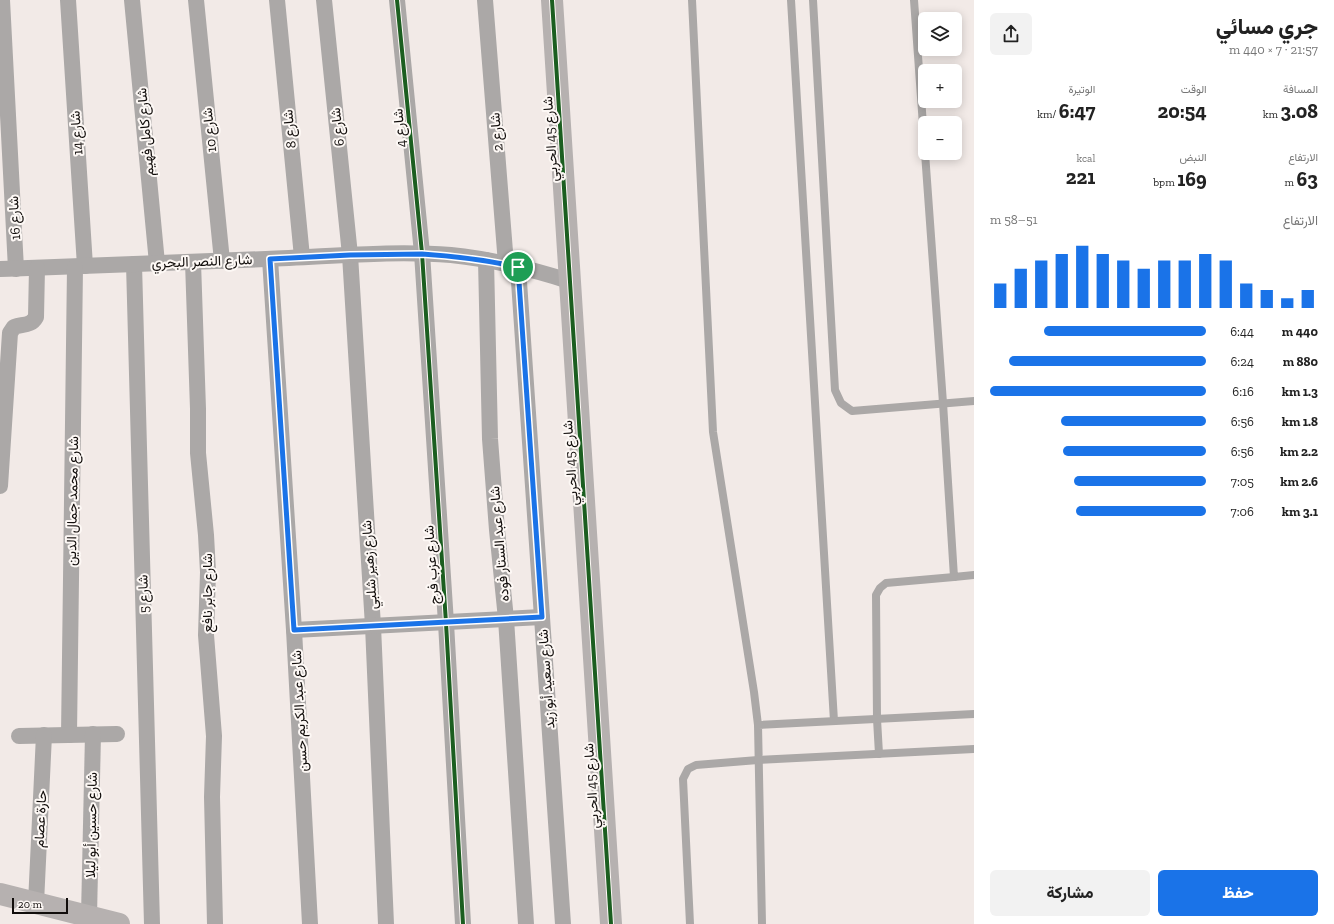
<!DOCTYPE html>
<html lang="ar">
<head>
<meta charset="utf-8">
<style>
	body { margin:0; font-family:"Zilla Slab",Vazirmatn,serif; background:#f2f2f2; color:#222; direction:rtl; height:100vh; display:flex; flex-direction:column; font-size:15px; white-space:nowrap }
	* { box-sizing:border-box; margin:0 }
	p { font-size:13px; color:#767676 }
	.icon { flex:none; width:22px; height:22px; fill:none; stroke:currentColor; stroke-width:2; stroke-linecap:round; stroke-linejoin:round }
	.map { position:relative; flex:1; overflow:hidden; direction:ltr }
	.side { display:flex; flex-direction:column; background:#fff; width:360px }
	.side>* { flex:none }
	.controls { position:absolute; left:918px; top:12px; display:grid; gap:8px }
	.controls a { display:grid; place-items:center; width:44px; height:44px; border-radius:6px; background:#fff; box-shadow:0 2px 10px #0003; font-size:20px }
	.scale { position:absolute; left:12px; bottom:10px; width:56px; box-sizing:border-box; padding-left:4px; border:2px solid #110d0b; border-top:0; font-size:11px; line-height:14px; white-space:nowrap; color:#110d0b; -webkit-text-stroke:3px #fdf8f5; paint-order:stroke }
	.pin { position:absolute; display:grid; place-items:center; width:34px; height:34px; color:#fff; margin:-17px; border:2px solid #fff; border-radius:50%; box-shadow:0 1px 4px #0007 }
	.round { display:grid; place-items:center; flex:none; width:42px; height:42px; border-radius:6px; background:#f2f2f2 }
	.summary { display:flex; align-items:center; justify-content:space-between; height:68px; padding:0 16px }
	h1 { font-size:22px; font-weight:800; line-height:30px }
	.stats { display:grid; grid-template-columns:repeat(3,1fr); gap:6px; height:68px; padding:4px 16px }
	.stats div { display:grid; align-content:center }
	.stats b { font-size:20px; font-weight:800 }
	.stats small { font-size:11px; font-weight:400 }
	.stats p { font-size:11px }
	.chart { height:112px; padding:8px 16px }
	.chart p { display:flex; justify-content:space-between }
	.chart svg { width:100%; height:72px; margin-top:4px; stroke:#1a73e8; stroke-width:6 }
	.action { display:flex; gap:8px; margin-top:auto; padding:8px 16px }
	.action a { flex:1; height:46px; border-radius:6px; background:#1a73e8; color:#fff; font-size:16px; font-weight:800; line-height:46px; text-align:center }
	.action a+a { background:#f2f2f2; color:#222 }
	ul { padding:0 16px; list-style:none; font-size:13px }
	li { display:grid; grid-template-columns:64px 48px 1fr; align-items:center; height:30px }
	li i { height:10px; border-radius:5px; background:#1a73e8 }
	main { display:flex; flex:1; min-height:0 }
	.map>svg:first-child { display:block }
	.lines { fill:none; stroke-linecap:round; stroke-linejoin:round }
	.lane { stroke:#aba8a7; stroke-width:8 }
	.street { stroke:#aba8a7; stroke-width:16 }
	.secondary { stroke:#b6b1b0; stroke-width:22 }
	.cycleway-casing { stroke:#fdf8f5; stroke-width:6 }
	.cycleway { stroke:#1b5e20; stroke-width:4 }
	.route-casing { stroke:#fff; stroke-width:8 }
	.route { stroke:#1a73e8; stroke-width:5 }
	.labels { text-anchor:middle; stroke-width:4; stroke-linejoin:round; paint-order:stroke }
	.street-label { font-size:14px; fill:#110d0b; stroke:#fdf8f5 }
</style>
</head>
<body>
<main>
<section class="side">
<div class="summary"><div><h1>جري مسائي</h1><p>21:57 · 7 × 440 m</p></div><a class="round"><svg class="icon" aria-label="share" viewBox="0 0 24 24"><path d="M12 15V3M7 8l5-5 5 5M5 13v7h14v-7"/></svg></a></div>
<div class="stats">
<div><p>المسافة</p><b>3.08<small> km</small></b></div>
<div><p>الوقت</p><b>20:54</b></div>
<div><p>الوتيرة</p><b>6:47<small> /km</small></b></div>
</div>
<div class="stats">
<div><p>الارتفاع</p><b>63<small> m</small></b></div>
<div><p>النبض</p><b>169<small> bpm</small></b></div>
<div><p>kcal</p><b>221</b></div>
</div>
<div class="chart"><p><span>الارتفاع</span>51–58 m</p>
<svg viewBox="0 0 160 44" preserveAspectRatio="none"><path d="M5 44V29M15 44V20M25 44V15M35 44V11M45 44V6M55 44V11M65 44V15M75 44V20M85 44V15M95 44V15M105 44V11M115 44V15M125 44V29M135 44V33M145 44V38M155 44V33"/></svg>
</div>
<ul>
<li><b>440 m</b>6:44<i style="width:75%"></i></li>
<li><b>880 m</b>6:24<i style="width:91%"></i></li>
<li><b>1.3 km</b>6:16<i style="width:100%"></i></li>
<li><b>1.8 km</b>6:56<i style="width:67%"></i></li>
<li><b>2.2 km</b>6:56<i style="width:66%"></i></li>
<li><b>2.6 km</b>7:05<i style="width:61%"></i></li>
<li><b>3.1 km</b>7:06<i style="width:60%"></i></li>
</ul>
<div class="action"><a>حفظ</a><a>مشاركة</a></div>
</section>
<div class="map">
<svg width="974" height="924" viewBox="0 0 974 924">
	<rect width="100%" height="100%" fill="#f2eae7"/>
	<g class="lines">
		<!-- lane -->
		<g class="lane">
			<polyline points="692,0 713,432 754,692 758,725"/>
			<polyline points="791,0 834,721"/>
			<polyline points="813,0 835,390 841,403 852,411 974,401"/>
			<polyline points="914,0 943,403 954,577 974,575"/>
			<polyline points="879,754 877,719 876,595 880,588 886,583 954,577"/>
			<polyline points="690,924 683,779 688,769 696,765 758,760 974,749"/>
			<polyline points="762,924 758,725 974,714"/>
		</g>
		<!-- street -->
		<g class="street">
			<polyline points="2,0 16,269"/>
			<polyline points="68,0 85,266"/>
			<polyline points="132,0 157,263"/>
			<polyline points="196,0 222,261"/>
			<polyline points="277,0 302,257"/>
			<polyline points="324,0 350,255 373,626 386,924"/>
			<polyline points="397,0 422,253 446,623 463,924"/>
			<polyline points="485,0 506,264"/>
			<polyline points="270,259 294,630 310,924"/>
			<polyline points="486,260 490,439 497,530 506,619 526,924"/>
			<polyline points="193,262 198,409 198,453 206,535 208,572 206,635 214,736 212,797 215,924"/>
			<polyline points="134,264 152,924"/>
			<polyline points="518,267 563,924"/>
			<path d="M0,269C89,266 178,262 266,259C328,257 390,250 451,255C491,259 531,269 569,281"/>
			<path d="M0,486L10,333L14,327C23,324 31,326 36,317L37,268"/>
			<polyline points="294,630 542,617"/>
			<polyline points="69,735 75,267"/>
			<polyline points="19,736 117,734"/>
			<polyline points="36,903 44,735"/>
			<polyline points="89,916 93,734"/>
		</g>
		<!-- secondary -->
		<g class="secondary">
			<polyline points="552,0 611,924"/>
			<polyline points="0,894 119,924"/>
		</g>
		<defs>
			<g id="cycleway">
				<polyline points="397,0 422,253 446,623 463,924"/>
				<polyline points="552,0 611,924"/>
			</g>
		</defs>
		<!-- cycleway casing -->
		<use href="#cycleway" class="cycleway-casing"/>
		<!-- cycleway -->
		<use href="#cycleway" class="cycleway"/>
	</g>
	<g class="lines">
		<defs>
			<path id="route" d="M422,254C454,256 486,260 518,267L542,617L294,630L270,259L350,255Z"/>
		</defs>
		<!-- route casing -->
		<use href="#route" class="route-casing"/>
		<!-- route -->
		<use href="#route" class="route"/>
	</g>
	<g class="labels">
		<!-- street labels -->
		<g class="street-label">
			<text transform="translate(337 127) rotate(-96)" y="5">شارع 6</text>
			<text transform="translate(399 128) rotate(-95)" y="5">شارع 4</text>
			<text transform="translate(289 129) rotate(-95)" y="5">شارع 8</text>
			<text transform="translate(209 130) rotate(-96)" y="5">شارع 10</text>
			<text transform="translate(145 132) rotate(-95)" y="5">شارع كامل فهيم</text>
			<text transform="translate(496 132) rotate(-95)" y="5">شارع 2</text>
			<text transform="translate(76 133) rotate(-94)" y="5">شارع 14</text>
			<text transform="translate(550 139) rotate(-94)" y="5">شارع 45 الحربي</text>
			<text transform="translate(14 218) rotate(-93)" y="5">شارع 16</text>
			<text transform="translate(202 261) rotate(-2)" y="5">شارع النصر البحري</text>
			<text transform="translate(570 463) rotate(-94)" y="5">شارع 45 الحربي</text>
			<text transform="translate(72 501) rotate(-89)" y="5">شارع محمد جمال الدين</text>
			<text transform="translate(499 544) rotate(-95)" y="5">شارع عبد الستار فوده</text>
			<text transform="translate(369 565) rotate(-94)" y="5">شارع زهير شلبي</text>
			<text transform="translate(431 565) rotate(-94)" y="5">شارع عزب فرج</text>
			<text transform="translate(207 593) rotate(-90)" y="5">شارع جابر نافع</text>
			<text transform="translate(143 594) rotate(-92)" y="5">شارع 5</text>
			<text transform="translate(546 679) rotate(-94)" y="5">شارع سعيد أبو زيد</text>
			<text transform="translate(299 711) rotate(-93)" y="5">شارع عبد الكريم حسن</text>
			<text transform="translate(591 786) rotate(-94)" y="5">شارع 45 الحربي</text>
			<text transform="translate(40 819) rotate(-87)" y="5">حارة عصام</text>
			<text transform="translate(91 825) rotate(-89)" y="5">شارع حسين أبو ليلا</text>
		</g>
	</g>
</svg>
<div class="controls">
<a><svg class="icon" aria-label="layers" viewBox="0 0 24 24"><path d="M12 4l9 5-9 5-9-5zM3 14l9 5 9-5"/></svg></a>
<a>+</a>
<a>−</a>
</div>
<div class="scale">20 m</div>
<div class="pin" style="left:518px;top:267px;background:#1e9e55"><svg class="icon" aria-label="arrive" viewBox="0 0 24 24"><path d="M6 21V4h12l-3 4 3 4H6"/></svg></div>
</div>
</main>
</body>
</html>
